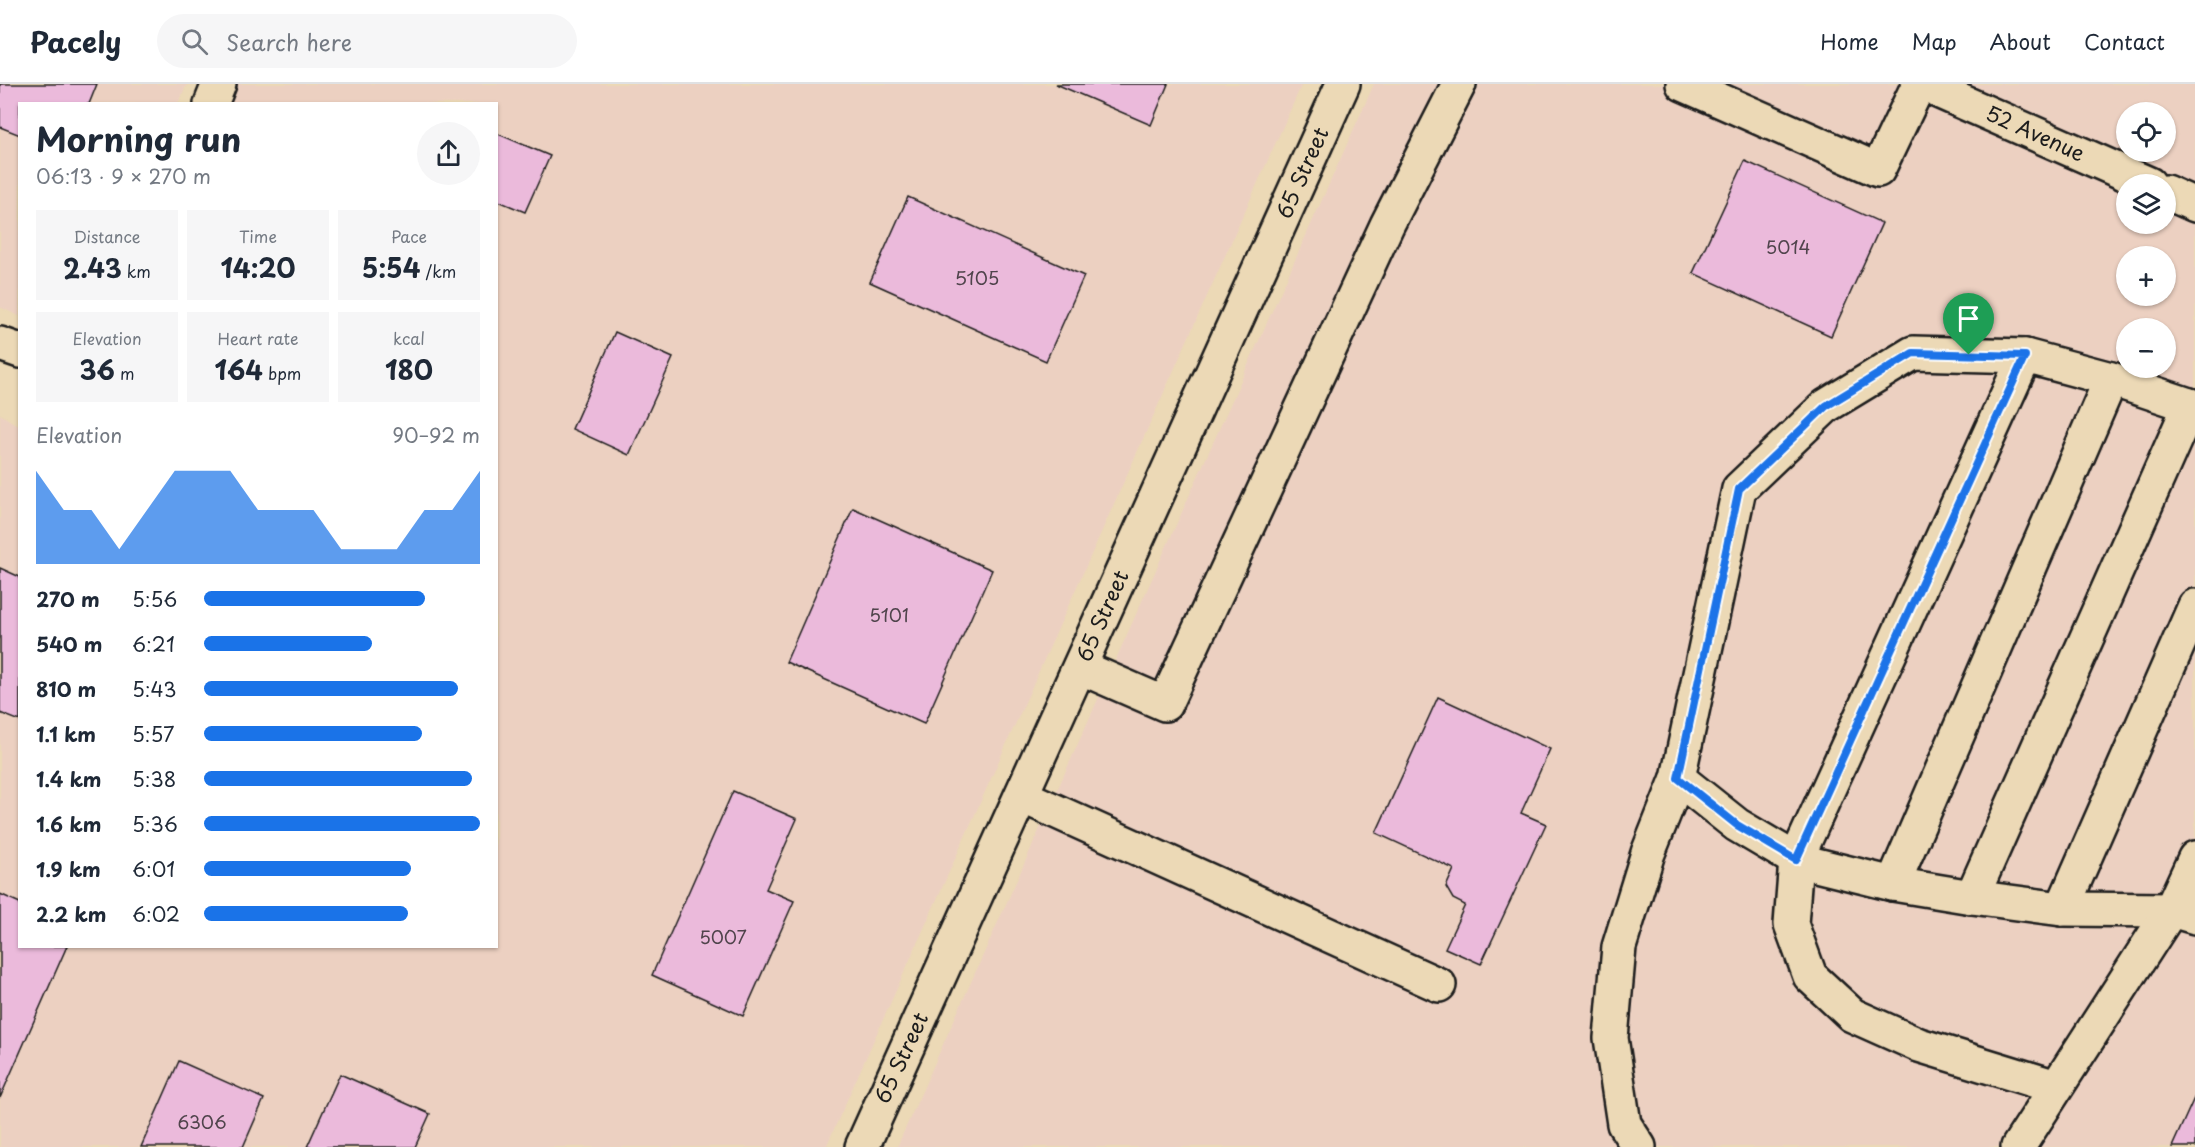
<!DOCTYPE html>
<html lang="en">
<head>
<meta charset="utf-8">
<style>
	body { margin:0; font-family:"Playpen Sans",sans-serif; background:#f6f6f7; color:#1f2937; height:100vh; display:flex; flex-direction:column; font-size:22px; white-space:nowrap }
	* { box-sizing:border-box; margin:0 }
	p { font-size:20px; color:#747a83 }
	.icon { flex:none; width:33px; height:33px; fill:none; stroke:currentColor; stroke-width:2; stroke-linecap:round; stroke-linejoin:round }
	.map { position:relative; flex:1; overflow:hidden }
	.drawer { position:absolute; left:18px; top:18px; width:480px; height:846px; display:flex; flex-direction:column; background:#fff; border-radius:0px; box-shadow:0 2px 4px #0004 }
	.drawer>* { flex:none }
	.buttons { position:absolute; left:2116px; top:18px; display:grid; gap:12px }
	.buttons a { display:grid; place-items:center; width:60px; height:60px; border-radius:50%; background:#fff; box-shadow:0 2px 4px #0004; font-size:30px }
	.pin { position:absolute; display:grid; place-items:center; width:51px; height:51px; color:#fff; margin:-62px -26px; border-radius:50% 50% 50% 0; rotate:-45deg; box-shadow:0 0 6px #0007 }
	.pin .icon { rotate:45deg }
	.round { display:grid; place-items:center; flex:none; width:63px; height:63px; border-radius:32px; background:#f6f6f7 }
	.head { display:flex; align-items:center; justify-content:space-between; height:102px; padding:0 18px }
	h1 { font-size:33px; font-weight:700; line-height:45px }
	.stats { display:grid; grid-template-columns:repeat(3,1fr); gap:9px; height:102px; padding:6px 18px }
	.stats div { display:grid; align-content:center; border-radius:0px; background:#f6f6f7; text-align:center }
	.stats b { font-size:26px; font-weight:700 }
	.stats small { font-size:16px; font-weight:400 }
	.stats p { font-size:16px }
	.chart { height:168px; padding:12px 18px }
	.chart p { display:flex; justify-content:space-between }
	.chart svg { width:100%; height:108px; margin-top:6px; fill:#1a73e8; opacity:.7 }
	ul { padding:0 18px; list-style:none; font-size:20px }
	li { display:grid; grid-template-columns:96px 72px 1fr; align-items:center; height:45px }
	li i { height:15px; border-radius:8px; background:#1a73e8 }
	header { display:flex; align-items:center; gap:36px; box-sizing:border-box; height:84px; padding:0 30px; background:#fff; border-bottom:2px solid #e0e1e3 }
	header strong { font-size:28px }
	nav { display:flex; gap:33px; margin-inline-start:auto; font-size:21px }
	.search { width:420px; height:54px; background:#f6f6f7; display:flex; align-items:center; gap:15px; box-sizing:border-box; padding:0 21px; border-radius:33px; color:#747a83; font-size:22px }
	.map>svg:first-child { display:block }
	.built { fill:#ecd0c1; fill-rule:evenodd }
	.building { fill:#ebbadb; stroke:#1c1c1c; stroke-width:1.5 }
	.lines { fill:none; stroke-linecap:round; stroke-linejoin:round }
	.minor-casing { stroke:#1c1c1c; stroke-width:38 }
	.minor { stroke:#ecd9b6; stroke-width:33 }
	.route-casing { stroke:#fff; stroke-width:12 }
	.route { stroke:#1a73e8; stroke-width:8 }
	.labels { text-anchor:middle; stroke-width:4.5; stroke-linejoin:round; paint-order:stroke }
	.number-label { font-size:18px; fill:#50444c }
	.street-label { font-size:21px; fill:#1c1c1c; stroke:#ecd9b6 }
</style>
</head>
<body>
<header>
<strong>Pacely</strong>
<div class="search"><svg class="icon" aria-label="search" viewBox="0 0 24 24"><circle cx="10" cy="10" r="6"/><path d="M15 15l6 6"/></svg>Search here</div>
<nav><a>Home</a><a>Map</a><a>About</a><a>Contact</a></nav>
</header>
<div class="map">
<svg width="2195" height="1063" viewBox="0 0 2195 1063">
	<rect width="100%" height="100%" fill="#ecd9b6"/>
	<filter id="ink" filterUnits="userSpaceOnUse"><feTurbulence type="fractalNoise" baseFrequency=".0167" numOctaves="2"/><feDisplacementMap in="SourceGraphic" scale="12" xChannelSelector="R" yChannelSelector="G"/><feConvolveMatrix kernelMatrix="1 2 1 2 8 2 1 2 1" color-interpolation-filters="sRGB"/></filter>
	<g filter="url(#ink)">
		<!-- built -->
		<g class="built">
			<polygon points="0,0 187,0 178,19 20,20 19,232 0,223"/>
			<polygon points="237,0 1302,0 826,1063 0,1063 0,330 20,343 20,862 496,862 496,20 228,19"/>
			<path d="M1374,0H2195V1063H897ZM2127,28H2166V68H2127ZM2127,100H2166V140H2127ZM2127,172H2166V212H2127ZM2127,244H2166V284H2127Z"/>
		</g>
		<!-- building -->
		<g class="building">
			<polygon points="0,0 97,0 89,20 20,20 20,51 0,43"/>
			<polygon points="1056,0 1168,0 1151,41"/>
			<polygon points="496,49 550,72 525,128 496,116"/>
			<polygon points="1745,77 1882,139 1831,252 1693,189"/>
			<polygon points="908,113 1084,192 1046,277 870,198"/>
			<polygon points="615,248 673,274 629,371 572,345"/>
			<polygon points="853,424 992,486 924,640 786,578"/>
			<polygon points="0,484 20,493 20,637 0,629"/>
			<polygon points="1438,613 1550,665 1521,729 1546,740 1481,880 1445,864 1465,821 1453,815 1446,803 1454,785 1376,749"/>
			<polygon points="733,707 797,735 766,805 794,817 743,932 652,891"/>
			<polygon points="0,810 20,819 20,862 67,862 0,1014"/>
			<polygon points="179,977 264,1015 243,1063 141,1063"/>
			<polygon points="340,990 430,1030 415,1063 307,1063"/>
			<polygon points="2195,1012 2195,1063 2172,1063"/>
		</g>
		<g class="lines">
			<defs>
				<g id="minor">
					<polyline points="1683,0 1878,86 1919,0"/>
					<polyline points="1922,0 2149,100"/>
					<polyline points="211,20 219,0"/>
					<polyline points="2166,108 2195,121"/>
					<polyline points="0,260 20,267"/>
					<polyline points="2025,272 1796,776 1791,840 1810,892 1852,931 1919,961 2056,1003"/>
					<polyline points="1080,583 1165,620 1387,141 1459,0"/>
					<polyline points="1678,694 1737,741 1796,776 1893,800 1972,813 2062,825 2171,826 2195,833"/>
					<polyline points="1022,712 1439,901"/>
					<polyline points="1893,800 2111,295"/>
					<polyline points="1972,813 2190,321"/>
					<polyline points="2062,825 2195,522"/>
					<polyline points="862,1063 1343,0"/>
					<polyline points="1639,1063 1624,1040 1611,954 1619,863 1648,769 1678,694 1739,405 1826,322 1913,269 2025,272 2111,295 2195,323"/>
					<polyline points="2018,1063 2171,826 2195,774"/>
				</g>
			</defs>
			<!-- minor casing -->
			<use href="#minor" class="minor-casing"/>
			<!-- minor -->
			<use href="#minor" class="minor"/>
		</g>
	</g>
	<g class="lines" filter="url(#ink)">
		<defs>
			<polygon id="route" points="1913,269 2025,272 1796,776 1737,741 1678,694 1739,405 1826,322"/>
		</defs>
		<!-- route casing -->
		<use href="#route" class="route-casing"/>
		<!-- route -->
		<use href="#route" class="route"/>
	</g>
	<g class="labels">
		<!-- number labels -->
		<g class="number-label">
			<text x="1788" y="170">5014</text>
			<text x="977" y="201">5105</text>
			<text x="889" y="538">5101</text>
			<text x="723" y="860">5007</text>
			<text x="202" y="1045">6306</text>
		</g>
		<!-- street labels -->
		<g class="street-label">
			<text transform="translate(2035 50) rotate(24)" y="7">52 Avenue</text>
			<text transform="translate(1303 89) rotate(-66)" y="7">65 Street</text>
			<text transform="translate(1103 532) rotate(-66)" y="7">65 Street</text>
			<text transform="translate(902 974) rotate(-65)" y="7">65 Street</text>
		</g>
	</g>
</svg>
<div class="buttons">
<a><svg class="icon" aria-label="locate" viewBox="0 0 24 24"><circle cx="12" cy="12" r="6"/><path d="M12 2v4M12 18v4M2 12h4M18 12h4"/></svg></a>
<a><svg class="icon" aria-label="layers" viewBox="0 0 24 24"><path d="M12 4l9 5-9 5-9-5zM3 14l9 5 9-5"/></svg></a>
<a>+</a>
<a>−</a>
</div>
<div class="pin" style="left:1969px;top:271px;background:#1e9e55"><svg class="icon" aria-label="arrive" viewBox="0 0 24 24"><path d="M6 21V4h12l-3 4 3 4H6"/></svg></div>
<section class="drawer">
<div class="head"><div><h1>Morning run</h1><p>06:13 · 9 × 270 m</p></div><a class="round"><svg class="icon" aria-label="share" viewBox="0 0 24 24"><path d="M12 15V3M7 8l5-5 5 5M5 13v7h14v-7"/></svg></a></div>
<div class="stats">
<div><p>Distance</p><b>2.43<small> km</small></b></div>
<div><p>Time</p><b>14:20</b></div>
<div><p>Pace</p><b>5:54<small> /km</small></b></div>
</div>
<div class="stats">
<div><p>Elevation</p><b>36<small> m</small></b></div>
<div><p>Heart rate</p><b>164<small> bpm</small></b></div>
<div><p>kcal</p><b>180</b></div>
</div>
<div class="chart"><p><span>Elevation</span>90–92 m</p>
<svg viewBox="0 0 160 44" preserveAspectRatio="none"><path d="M0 44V6L10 22L20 22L30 38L40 22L50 6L60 6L70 6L80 22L90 22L100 22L110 38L120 38L130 38L140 22L150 22L160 6V44z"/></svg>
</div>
<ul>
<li><b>270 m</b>5:56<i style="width:80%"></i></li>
<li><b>540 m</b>6:21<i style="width:61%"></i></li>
<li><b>810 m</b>5:43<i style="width:92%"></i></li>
<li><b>1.1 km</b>5:57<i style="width:79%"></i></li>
<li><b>1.4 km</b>5:38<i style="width:97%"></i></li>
<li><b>1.6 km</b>5:36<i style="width:100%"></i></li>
<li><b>1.9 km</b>6:01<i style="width:75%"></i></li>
<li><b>2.2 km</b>6:02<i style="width:74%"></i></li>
</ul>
</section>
</div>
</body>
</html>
